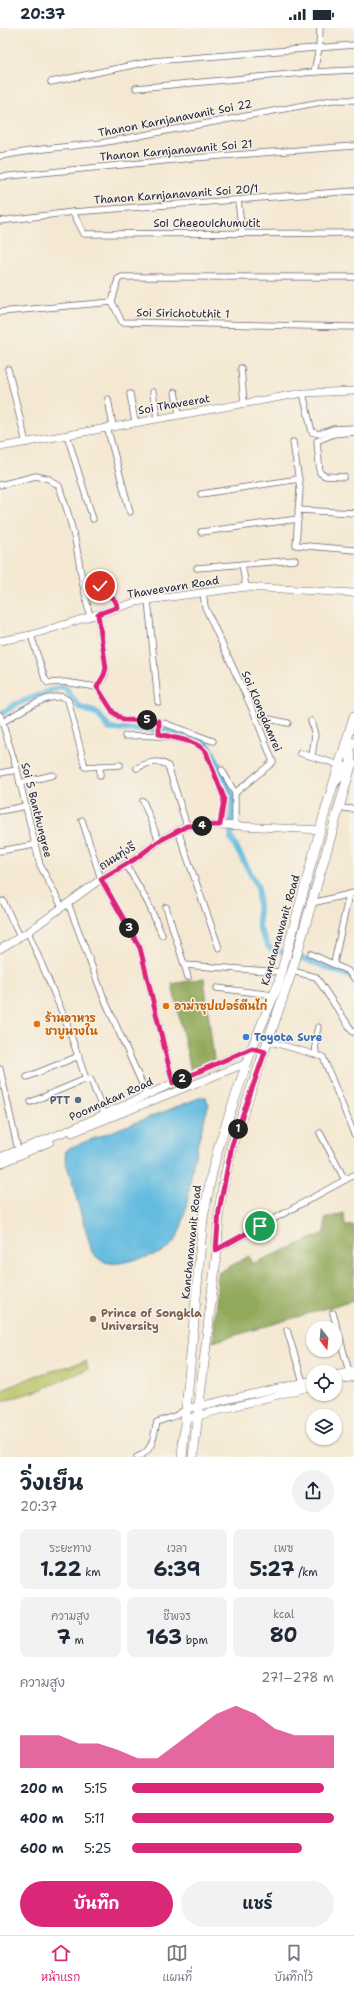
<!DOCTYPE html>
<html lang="th">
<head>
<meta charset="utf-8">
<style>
	body { margin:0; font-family:"Shantell Sans","Playpen Sans Thai",sans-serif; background:#f2f2f3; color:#1f2937; height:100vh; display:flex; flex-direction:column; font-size:15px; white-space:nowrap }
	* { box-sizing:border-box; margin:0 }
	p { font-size:13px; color:#747a83 }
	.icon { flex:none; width:22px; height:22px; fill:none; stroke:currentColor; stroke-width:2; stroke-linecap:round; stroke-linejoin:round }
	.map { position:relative; height:1429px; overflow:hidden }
	.sheet { display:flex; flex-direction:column; background:#fff; flex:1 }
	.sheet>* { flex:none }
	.needle { width:26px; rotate:164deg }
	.fabs { position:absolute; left:306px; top:1293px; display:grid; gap:8px }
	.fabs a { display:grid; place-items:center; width:36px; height:36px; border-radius:50%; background:#fff; box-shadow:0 1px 3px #0004; font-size:20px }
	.pin { position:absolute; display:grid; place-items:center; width:34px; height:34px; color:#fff; margin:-17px; border:2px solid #fff; border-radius:50%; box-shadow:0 1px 4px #0007 }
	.km { position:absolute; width:20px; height:20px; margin:-10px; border-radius:50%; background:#222; color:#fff; font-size:11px; line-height:20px; text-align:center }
	.round { display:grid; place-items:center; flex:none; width:42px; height:42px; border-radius:21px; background:#f2f2f3 }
	.summary { display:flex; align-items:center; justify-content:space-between; height:68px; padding:0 20px }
	h1 { font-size:22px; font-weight:700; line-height:30px }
	.stats { display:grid; grid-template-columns:repeat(3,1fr); gap:6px; height:68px; padding:4px 20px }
	.stats div { display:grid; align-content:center; border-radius:8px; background:#f2f2f3; text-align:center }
	.stats b { font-size:20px; font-weight:700 }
	.stats small { font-size:11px; font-weight:400 }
	.stats p { font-size:11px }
	.chart { height:112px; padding:8px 20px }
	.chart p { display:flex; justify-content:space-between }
	.chart svg { width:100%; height:72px; margin-top:4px; fill:#db2777; opacity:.7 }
	.primary-button { display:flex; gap:8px; margin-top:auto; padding:8px 20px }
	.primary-button a { flex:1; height:46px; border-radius:24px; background:#db2777; color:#fff; font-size:16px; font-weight:700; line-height:46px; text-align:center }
	.primary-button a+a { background:#f2f2f3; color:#1f2937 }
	ul { padding:0 20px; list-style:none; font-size:13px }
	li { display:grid; grid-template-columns:64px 48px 1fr; align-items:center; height:30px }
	li i { height:10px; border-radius:5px; background:#db2777 }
	.status { display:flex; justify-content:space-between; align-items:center; height:28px; padding:0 20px; background:#fff; direction:ltr }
	.status svg { height:11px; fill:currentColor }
	.dock { display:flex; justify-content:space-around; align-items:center; height:56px; border-top:1px solid #e0e1e3; background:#fff; font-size:11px; color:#747a83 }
	.dock a { display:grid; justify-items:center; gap:2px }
	.dock .on { color:#db2777 }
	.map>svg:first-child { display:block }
	.green { fill:#b7c365; stroke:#6c7250 }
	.forest { fill:#91a95a; stroke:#5a664a }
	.water { fill:#63bbe0; stroke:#426e8e }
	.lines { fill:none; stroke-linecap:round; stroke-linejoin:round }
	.canal { stroke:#63bbe0; stroke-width:6 }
	.minor-casing { stroke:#6c6770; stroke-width:7 }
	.tertiary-casing { stroke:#6c6770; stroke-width:8 }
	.secondary-casing { stroke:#6c6770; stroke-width:10 }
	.primary-casing { stroke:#6c6770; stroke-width:10 }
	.minor { stroke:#fff; stroke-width:5.5 }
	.tertiary { stroke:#fff; stroke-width:7 }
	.secondary { stroke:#fff; stroke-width:8 }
	.primary { stroke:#fff; stroke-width:9 }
	.route-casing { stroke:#fff; stroke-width:8 }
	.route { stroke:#db2777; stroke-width:5 }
	.food-dot { fill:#e8710a; stroke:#f7f3e8; stroke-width:1.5 }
	.shop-dot { fill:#3f7fe0; stroke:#f7f3e8; stroke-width:1.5 }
	.service-dot { fill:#5c6f8a; stroke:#f7f3e8; stroke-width:1.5 }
	.education-dot { fill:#8d6e63; stroke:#f7f3e8; stroke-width:1.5 }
	.labels { text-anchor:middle; stroke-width:3; stroke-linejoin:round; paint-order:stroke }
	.street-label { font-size:11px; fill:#22223b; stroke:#f7f3e8 }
	.food-label { font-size:11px; font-weight:bold; fill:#c56008; stroke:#f7f3e8; text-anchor:start }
	.shop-label { font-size:11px; font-weight:bold; fill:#366cbe; stroke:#f7f3e8; text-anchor:start }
	.service-label { font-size:11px; font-weight:bold; fill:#4e5e75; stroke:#f7f3e8; text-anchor:end }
	.education-label { font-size:11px; font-weight:bold; fill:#785e54; stroke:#f7f3e8; text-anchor:start }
</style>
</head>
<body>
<div class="status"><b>20:37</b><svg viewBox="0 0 49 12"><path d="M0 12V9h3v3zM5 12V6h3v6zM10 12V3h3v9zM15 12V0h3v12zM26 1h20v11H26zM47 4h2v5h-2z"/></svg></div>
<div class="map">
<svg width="354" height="1429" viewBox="0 0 354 1429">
	<rect width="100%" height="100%" fill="#f7f3e8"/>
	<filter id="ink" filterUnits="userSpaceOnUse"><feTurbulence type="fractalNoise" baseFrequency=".025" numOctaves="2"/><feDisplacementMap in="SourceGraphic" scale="8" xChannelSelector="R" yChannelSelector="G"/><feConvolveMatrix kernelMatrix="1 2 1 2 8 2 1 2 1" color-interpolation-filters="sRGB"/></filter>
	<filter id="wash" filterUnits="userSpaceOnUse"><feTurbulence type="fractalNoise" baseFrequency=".012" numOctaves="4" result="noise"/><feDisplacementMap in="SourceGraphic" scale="16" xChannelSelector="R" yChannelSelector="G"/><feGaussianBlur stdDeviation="0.9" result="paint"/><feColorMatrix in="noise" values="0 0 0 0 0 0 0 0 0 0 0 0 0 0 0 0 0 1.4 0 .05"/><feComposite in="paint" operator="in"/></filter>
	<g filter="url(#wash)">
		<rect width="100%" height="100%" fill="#f4e8d2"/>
		<!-- green -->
		<polygon class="green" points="86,1333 88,1341 40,1362 0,1374 0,1363 35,1348"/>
		<!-- forest -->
		<g class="forest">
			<polygon points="204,950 214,1032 191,1043 172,956"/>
			<polygon points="344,1185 345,1198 354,1197 354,1272 213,1314 218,1245 249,1228 252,1236 325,1205 325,1191"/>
		</g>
		<!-- water -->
		<path class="water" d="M202,1069H205L209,1076C203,1095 198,1113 194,1132C188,1156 188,1205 167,1221C157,1228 141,1230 129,1233C112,1237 103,1237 92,1224L65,1131L66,1123L69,1120Z"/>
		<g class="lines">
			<!-- canal -->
			<polyline class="canal" points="0,687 14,677 59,660 65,660 80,680 97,685 110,701 166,702 207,716 212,723 233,768 231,810 258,859 259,900 269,920 305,931 352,949 354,951"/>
		</g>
	</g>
	<g filter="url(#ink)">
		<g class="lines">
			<defs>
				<g id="minor">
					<polyline points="314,44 354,42"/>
					<polyline points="51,54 153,33 354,17"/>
					<polyline points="136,60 314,44 319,20 320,0"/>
					<polyline points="0,128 43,121 101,115 332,72 354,72"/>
					<polyline points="0,149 193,130 354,118"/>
					<polyline points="238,172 242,205"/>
					<polyline points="73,184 84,206 354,205"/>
					<polyline points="0,193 73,184 354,163"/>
					<polyline points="112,274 118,251 122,249 354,249"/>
					<polyline points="112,274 122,294 354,299"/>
					<polyline points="0,284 112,274"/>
					<polyline points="241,340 244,375"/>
					<polyline points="8,341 26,415"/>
					<polyline points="153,364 157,390"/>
					<polyline points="175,364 179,386"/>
					<polyline points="303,365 312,404 319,406 333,401 354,400"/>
					<polyline points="130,366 135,394"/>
					<polyline points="108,371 113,398"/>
					<polyline points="107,399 130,484"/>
					<polyline points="67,407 93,491"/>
					<polyline points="293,414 300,460 296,517 354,522"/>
					<polyline points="344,449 325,448 320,445 317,413 333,406 354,404"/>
					<polyline points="0,457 36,448 49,451 59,458 68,485 76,516 83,557 103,560 115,573 118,579"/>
					<polyline points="201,466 299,451"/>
					<polyline points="298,482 354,485"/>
					<polyline points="201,504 298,491"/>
					<polyline points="242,536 246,559"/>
					<polyline points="197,540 295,532"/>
					<polyline points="83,557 90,589"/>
					<polyline points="203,564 205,579 254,685 273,734 235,765 235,798"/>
					<polyline points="148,572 158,674"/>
					<polyline points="31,607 45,651 48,655 64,654 97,659 113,684 123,692 161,694 213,713"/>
					<polyline points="97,659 105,647 106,639 98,586"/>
					<polyline points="0,687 17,742 40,837 62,879"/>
					<polyline points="269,691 288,695"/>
					<polyline points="159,693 159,706"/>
					<polyline points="311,693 315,707 312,728"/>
					<path d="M3,694C19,684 44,667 63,669L68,672L85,739L120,737"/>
					<path d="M125,708C147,707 187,706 205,722L224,770L221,797"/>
					<polyline points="300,725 340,737 351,738"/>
					<path d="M137,740C146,735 158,730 168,738L187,798"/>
					<polyline points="222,742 235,765"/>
					<polyline points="0,745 17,742"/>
					<polyline points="100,748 100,738"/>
					<polyline points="20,755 53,747"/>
					<polyline points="143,773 159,813"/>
					<polyline points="338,780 354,781"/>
					<polyline points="0,783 26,778"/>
					<polyline points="82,792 101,851 140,920 173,1055"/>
					<polyline points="178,803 219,920"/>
					<polyline points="0,823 34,817"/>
					<polyline points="126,836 148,875 162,907"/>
					<polyline points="3,873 20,909"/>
					<polyline points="68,875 103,968 147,1067"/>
					<polyline points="312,875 354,865"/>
					<polyline points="166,879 188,949"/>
					<polyline points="28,904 65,991 86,1051 91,1052 104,1085"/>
					<polyline points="311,926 348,943 354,950"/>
					<polyline points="334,935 349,866"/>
					<polyline points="184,937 281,944"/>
					<polyline points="292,943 316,949 353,1004"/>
					<polyline points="217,960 274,967"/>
					<polyline points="268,1013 323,1029 354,1106"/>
					<polyline points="316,1026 315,1012 318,999"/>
					<polyline points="0,1041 18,1122"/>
					<polyline points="27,1049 79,1028"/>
					<polyline points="31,1074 86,1051"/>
					<polyline points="320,1105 345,1152"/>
					<polyline points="217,1222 354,1147"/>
					<polyline points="333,1285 349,1344"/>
					<polyline points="287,1302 303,1354"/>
					<path d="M137,1429C154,1423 153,1409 157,1394L175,1388L186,1381"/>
				</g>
				<g id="tertiary">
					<polyline points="0,419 303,365 354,363"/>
					<polyline points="0,613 31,607 136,574 148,572 246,559 354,565"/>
					<polyline points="0,921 28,904 101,851 135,831 159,813 187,798 221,797 321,802"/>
					<polyline points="72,1105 247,1035"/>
					<polyline points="0,1129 62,1105 252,1020"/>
					<polyline points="0,1136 50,1114"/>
					<polyline points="335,1347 354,1343"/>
					<polyline points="335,1353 354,1349"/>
					<polyline points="186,1381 313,1352"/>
					<polyline points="186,1391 313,1358"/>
				</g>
				<polyline id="secondary" points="335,755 344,744 353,736"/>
				<g id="primary">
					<polyline points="182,1429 203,1190 213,1140 220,1114 252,1020 278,957 325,784 354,688"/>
					<polyline points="193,1429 217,1222 219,1183 224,1153 232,1117 292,943 351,738 350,720 352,714"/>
				</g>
			</defs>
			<!-- minor casing -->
			<use href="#minor" class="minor-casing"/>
			<!-- tertiary casing -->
			<use href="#tertiary" class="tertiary-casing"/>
			<!-- secondary casing -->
			<use href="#secondary" class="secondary-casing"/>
			<!-- primary casing -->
			<use href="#primary" class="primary-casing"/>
			<!-- minor -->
			<use href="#minor" class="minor"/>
			<!-- tertiary -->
			<use href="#tertiary" class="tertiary"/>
			<!-- secondary -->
			<use href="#secondary" class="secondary"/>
			<!-- primary -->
			<use href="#primary" class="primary"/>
		</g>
	</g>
	<g class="lines" filter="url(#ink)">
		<defs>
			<path id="route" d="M100,558L115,573L118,579L98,586L106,640L104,647L97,659L113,684L123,692L159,693V706C173,710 197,712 206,724L224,770L220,797L187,798L159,813L135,831L101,851L140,920L173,1055L252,1020L265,1024L232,1117L219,1183L216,1222L260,1198"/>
		</defs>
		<!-- route casing -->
		<use href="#route" class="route-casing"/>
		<!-- route -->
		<use href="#route" class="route"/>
	</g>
	<!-- markers -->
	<g class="food-dot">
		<circle cx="166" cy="978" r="4"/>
		<circle cx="37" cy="996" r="4"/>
	</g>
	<circle class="shop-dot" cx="246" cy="1009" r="4"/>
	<circle class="service-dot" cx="78" cy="1072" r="4"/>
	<circle class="education-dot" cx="93" cy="1291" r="4"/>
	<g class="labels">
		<!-- street labels -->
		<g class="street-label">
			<text transform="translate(175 90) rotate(-11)" y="4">Thanon Karnjanavanit Soi 22</text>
			<text transform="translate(176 122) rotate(-5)" y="4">Thanon Karnjanavanit Soi 21</text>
			<text transform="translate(176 166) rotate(-4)" y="4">Thanon Karnjanavanit Soi 20/1</text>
			<text x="207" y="199">Soi Cheeouichumutit</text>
			<text transform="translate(183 285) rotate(1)" y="4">Soi Sirichotuthit 1</text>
			<text transform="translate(174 376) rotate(-10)" y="4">Soi Thaveerat</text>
			<text transform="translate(173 559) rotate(-9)" y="4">Thaveevarn Road</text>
			<text transform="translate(262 683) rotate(67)" y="4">Soi Klongdamrei</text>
			<text transform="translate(37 782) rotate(76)" y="4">Soi 5 Banthungree</text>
			<text transform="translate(117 828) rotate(-32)" y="4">ถนนทุ่งรี</text>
			<text transform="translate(280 902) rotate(-74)" y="4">Kanchanawanit Road</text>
			<text transform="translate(111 1071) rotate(-24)" y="4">Poonnakan Road</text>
			<text transform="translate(191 1214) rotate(-84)" y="4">Kanchanawanit Road</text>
		</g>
		<!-- food labels -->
		<g class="food-label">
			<text x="174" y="982">อาม่าซุปเปอร์ตีนไก่</text>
			<text x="45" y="994">ร้านอาหาร<tspan x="45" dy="13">ชาบูนางใน</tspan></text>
		</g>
		<!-- shop labels -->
		<g class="shop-label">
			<text x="254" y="1013">Toyota Sure</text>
		</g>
		<!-- service labels -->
		<g class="service-label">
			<text x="70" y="1076">PTT</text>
		</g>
		<!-- education labels -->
		<g class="education-label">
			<text x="101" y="1289">Prince of Songkla<tspan x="101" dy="13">University</tspan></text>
		</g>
	</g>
</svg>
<div class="fabs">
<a><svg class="needle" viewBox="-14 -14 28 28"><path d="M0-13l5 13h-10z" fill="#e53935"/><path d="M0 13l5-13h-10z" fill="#747a83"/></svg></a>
<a><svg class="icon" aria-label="locate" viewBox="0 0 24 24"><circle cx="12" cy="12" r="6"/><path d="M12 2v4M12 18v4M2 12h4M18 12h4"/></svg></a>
<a><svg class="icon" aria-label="layers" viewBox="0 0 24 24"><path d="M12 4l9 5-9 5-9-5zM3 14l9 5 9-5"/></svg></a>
</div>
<div class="pin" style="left:260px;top:1198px;background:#1e9e55"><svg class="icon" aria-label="arrive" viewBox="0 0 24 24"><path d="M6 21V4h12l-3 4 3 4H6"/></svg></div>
<div class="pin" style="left:100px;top:558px;background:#d93025"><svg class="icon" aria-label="check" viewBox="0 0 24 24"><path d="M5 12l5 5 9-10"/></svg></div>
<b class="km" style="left:238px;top:1101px">1</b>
<b class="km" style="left:182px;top:1051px">2</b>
<b class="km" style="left:129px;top:900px">3</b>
<b class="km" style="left:202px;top:798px">4</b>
<b class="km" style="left:147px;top:692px">5</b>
</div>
<section class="sheet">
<div class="summary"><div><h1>วิ่งเย็น</h1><p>20:37</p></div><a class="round"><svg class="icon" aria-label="share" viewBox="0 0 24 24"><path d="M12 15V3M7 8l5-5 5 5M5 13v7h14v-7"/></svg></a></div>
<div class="stats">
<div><p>ระยะทาง</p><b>1.22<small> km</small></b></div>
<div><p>เวลา</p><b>6:39</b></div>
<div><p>เพซ</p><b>5:27<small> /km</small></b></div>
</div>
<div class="stats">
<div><p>ความสูง</p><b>7<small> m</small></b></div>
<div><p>ชีพจร</p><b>163<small> bpm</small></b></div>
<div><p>kcal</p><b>80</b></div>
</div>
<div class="chart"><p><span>ความสูง</span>271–278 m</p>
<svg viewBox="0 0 160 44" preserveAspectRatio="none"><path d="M0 44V24L10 24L20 24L30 29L40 29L50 33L60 38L70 38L80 29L90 20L100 11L110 6L120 11L130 20L140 24L150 24L160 24V44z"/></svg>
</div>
<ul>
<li><b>200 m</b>5:15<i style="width:95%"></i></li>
<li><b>400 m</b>5:11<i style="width:100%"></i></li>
<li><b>600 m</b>5:25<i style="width:84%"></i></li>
</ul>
<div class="primary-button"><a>บันทึก</a><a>แชร์</a></div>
</section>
<nav class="dock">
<a class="on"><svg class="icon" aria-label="home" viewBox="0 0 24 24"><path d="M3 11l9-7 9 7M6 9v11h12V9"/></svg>หน้าแรก</a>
<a><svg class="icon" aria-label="map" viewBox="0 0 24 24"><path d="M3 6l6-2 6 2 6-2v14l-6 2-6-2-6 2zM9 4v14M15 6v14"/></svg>แผนที่</a>
<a><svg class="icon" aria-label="saved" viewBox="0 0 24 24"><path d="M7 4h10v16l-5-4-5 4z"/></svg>บันทึกไว้</a>
</nav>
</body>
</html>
